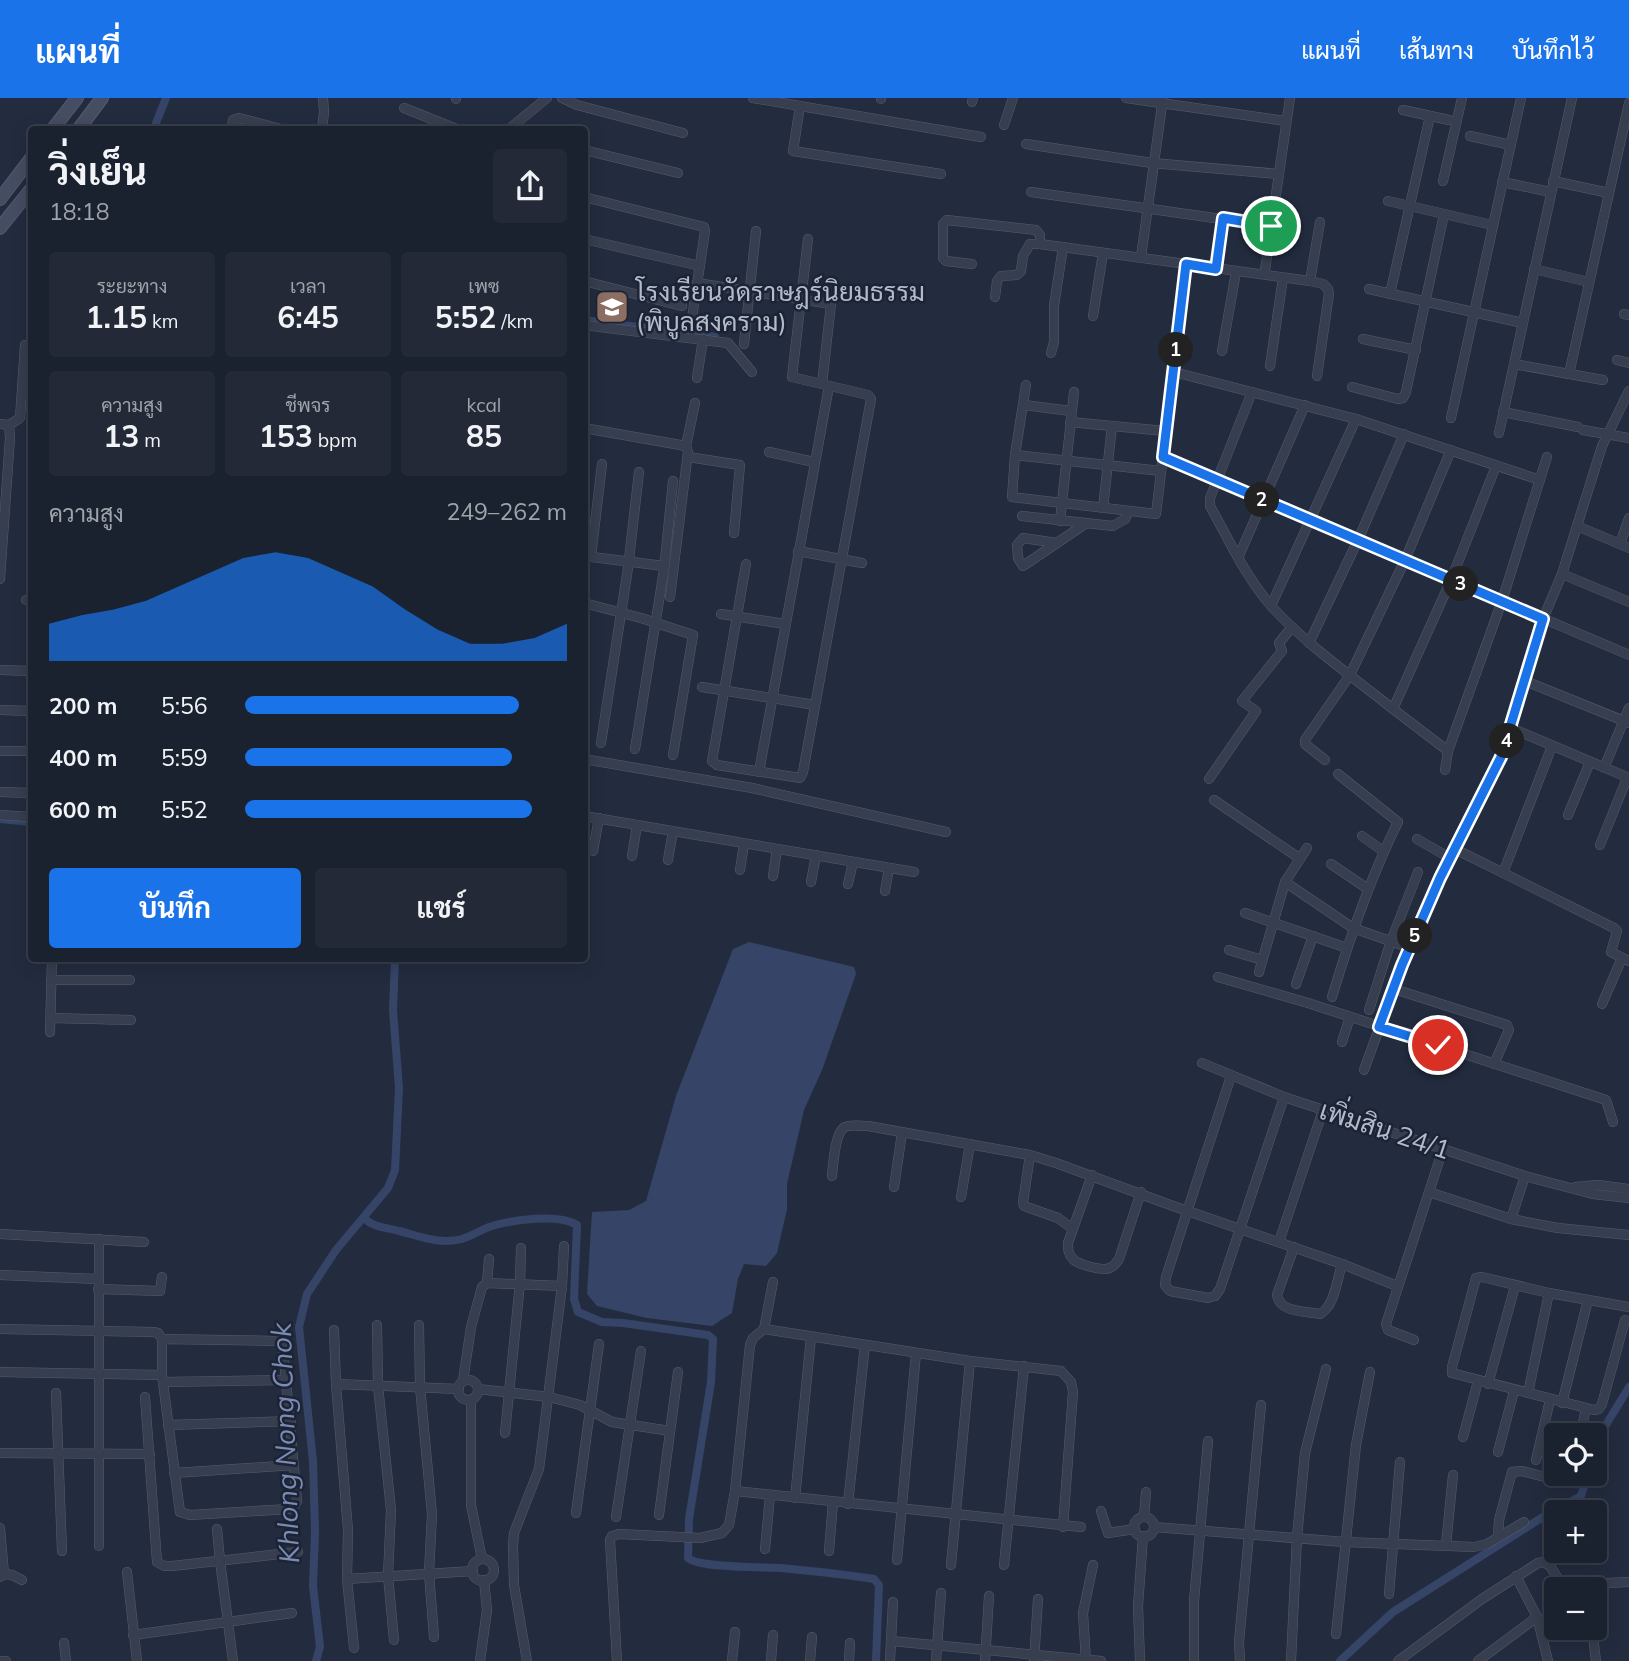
<!DOCTYPE html>
<html lang="th">
<head>
<meta charset="utf-8">
<style>
	body { margin:0; font-family:Mulish,Sarabun,sans-serif; background:#232937; color:#f1f3f6; height:100vh; display:flex; flex-direction:column; font-size:26px; white-space:nowrap }
	* { box-sizing:border-box; margin:0 }
	p { font-size:23px; color:#9fa3aa }
	.icon { flex:none; width:38px; height:38px; fill:none; stroke:currentColor; stroke-width:2; stroke-linecap:round; stroke-linejoin:round }
	.map { position:relative; flex:1; overflow:hidden }
	.details { position:absolute; left:28px; top:28px; width:560px; height:836px; display:flex; flex-direction:column; background:#1a212f; border-radius:7px; box-shadow:0 4px 18px #0003,0 0 0 2px #383e4b }
	.details>* { flex:none }
	.fabs { position:absolute; left:1544px; top:1325px; display:grid; gap:14px }
	.fabs a { display:grid; place-items:center; width:63px; height:63px; border-radius:7px; background:#1a212f; box-shadow:0 4px 18px #0003,0 0 0 2px #383e4b; font-size:35px }
	.pin { position:absolute; display:grid; place-items:center; width:60px; height:60px; color:#fff; margin:-30px; border:4px solid #fff; border-radius:50%; box-shadow:0 2px 7px #0007 }
	.km { position:absolute; width:35px; height:35px; margin:-18px; border-radius:50%; background:#222; color:#fff; font-size:19px; line-height:35px; text-align:center }
	.round { display:grid; place-items:center; flex:none; width:74px; height:74px; border-radius:7px; background:#232937 }
	.headline { display:flex; align-items:center; justify-content:space-between; height:119px; padding:0 21px }
	h1 { font-size:38px; font-weight:700; line-height:52px }
	.metrics { display:grid; grid-template-columns:repeat(3,1fr); gap:10px; height:119px; padding:7px 21px }
	.metrics div { display:grid; align-content:center; border-radius:7px; background:#232937; text-align:center }
	.metrics b { font-size:30px; font-weight:700 }
	.metrics small { font-size:19px; font-weight:400 }
	.metrics p { font-size:19px }
	.chart { height:196px; padding:14px 21px }
	.chart p { display:flex; justify-content:space-between }
	.chart svg { width:100%; height:126px; margin-top:7px; fill:#1a73e8; opacity:.7 }
	.button { display:flex; gap:14px; margin-top:auto; padding:14px 21px }
	.button a { flex:1; height:80px; border-radius:7px; background:#1a73e8; color:#fff; font-size:28px; font-weight:700; line-height:80px; text-align:center }
	.button a+a { background:#232937; color:#f1f3f6 }
	ul { padding:0 21px; list-style:none; font-size:23px }
	li { display:grid; grid-template-columns:112px 84px 1fr; align-items:center; height:52px }
	li i { height:18px; border-radius:9px; background:#1a73e8 }
	header { display:flex; align-items:center; gap:42px; box-sizing:border-box; height:98px; padding:0 35px; background:#1a73e8; color:#fff }
	header strong { font-size:33px }
	nav { display:flex; gap:38px; margin-inline-start:auto; font-size:24px }
	.map>svg:first-child { display:block }
	.water { fill:#364567 }
	.lines { fill:none; stroke-linecap:round; stroke-linejoin:round }
	.canal { stroke:#364567; stroke-width:8 }
	.minor-casing { stroke:#555c6d; stroke-width:10 }
	.secondary-casing { stroke:#555c6d; stroke-width:14 }
	.minor { stroke:#373e4f; stroke-width:9 }
	.secondary { stroke:#454d62; stroke-width:12 }
	.route-casing { stroke:#fff; stroke-width:14 }
	.route { stroke:#1a73e8; stroke-width:9 }
	.labels { text-anchor:middle; stroke-width:5; stroke-linejoin:round; paint-order:stroke }
	.poi-label { font-size:26px; fill:#b3baca; stroke:#1c2334; text-anchor:start }
	.street-label { font-size:26px; fill:#b3baca; stroke:#1c2334 }
	.water-label { font-size:28px; font-style:italic; fill:#7a8cb3; stroke:#1c2334 }
</style>
</head>
<body>
<header>
<strong>แผนที่</strong>
<nav><a>แผนที่</a><a>เส้นทาง</a><a>บันทึกไว้</a></nav>
</header>
<div class="map">
<svg width="1629" height="1563" viewBox="0 0 1629 1563">
	<rect width="100%" height="100%" fill="#232c3f"/>
	<!-- water -->
	<polygon class="water" points="749,844 854,869 856,876 822,972 804,1012 787,1086 787,1111 777,1155 766,1168 744,1166 738,1181 732,1215 712,1228 647,1220 597,1208 587,1196 592,1114 629,1112 646,1103 676,998 733,851"/>
	<g class="lines">
		<!-- canal -->
		<g class="canal">
			<polyline points="156,32 156,25 166,0"/>
			<polyline points="584,222 715,239"/>
			<polyline points="0,721 32,724"/>
			<path d="M364,1120C374,1130 385,1129 399,1133C419,1138 440,1147 462,1141C472,1138 482,1131 492,1128C513,1122 558,1115 577,1127L574,1201L578,1214L602,1224L623,1225L708,1237L713,1241L711,1284L689,1421L688,1460C699,1470 762,1469 781,1470C812,1473 843,1476 874,1481L879,1487L876,1563"/>
			<polyline points="1594,1357 1601,1335 1629,1289"/>
			<polyline points="316,1563 320,1549 313,1488 315,1434 313,1363 299,1229 307,1196 336,1152 388,1090 395,1072 399,990 393,912 395,861"/>
			<polyline points="1340,1563 1393,1514 1543,1419 1581,1398 1588,1376"/>
		</g>
		<defs>
			<g id="minor">
				<polyline points="562,0 577,7 683,35"/>
				<polyline points="753,0 981,39"/>
				<polyline points="1126,0 1286,23"/>
				<polyline points="456,1 456,0"/>
				<polyline points="881,1 881,0"/>
				<polyline points="972,4 973,0"/>
				<polyline points="800,8 793,53 941,76"/>
				<polyline points="404,10 459,32"/>
				<polyline points="1403,12 1449,22"/>
				<polyline points="1004,27 1013,0"/>
				<polyline points="231,32 233,22 239,20 285,32"/>
				<polyline points="322,32 324,14 323,0"/>
				<polyline points="508,32 547,0"/>
				<polyline points="1470,38 1511,47"/>
				<polyline points="1026,46 1152,65 1279,76"/>
				<polyline points="584,52 678,75"/>
				<polyline points="1443,83 1462,0"/>
				<polyline points="1553,83 1609,95"/>
				<polyline points="1502,84 1551,94"/>
				<polyline points="1031,94 1271,128"/>
				<polyline points="584,99 704,129 705,133 691,227"/>
				<polyline points="1388,103 1492,127"/>
				<polyline points="584,141 700,168"/>
				<polyline points="1141,159 1163,0"/>
				<polyline points="972,166 946,163 943,160 943,126 947,122 1036,132 1040,137 1040,146"/>
				<polyline points="1216,171 1223,120"/>
				<polyline points="1534,171 1589,184"/>
				<polyline points="1265,172 1290,0"/>
				<polyline points="584,183 682,208"/>
				<polyline points="1310,183 1320,124"/>
				<polyline points="697,185 831,206 822,286"/>
				<polyline points="1369,191 1523,225"/>
				<polyline points="1390,196 1430,18"/>
				<polyline points="995,199 997,183 1001,178 1017,177 1021,173 1023,158 1030,146 1040,146 1310,183 1323,186 1328,191 1329,196 1317,278"/>
				<polyline points="1624,216 1629,217"/>
				<polyline points="1093,218 1103,155"/>
				<polyline points="584,227 728,245 752,274"/>
				<polyline points="1363,241 1416,252"/>
				<polyline points="744,246 756,133"/>
				<polyline points="1222,253 1236,174"/>
				<polyline points="1051,255 1054,244 1054,208 1063,149"/>
				<polyline points="1617,262 1629,265"/>
				<polyline points="1514,266 1603,282"/>
				<polyline points="1270,268 1283,180"/>
				<polyline points="1174,274 1356,321 1540,382"/>
				<polyline points="1569,276 1629,5"/>
				<polyline points="697,280 703,241"/>
				<polyline points="1026,287 1015,357 1012,399 1156,416 1186,166"/>
				<polyline points="1352,289 1398,301 1403,300 1406,294 1444,116"/>
				<path d="M1252,294L1210,400V408C1229,442 1246,480 1273,510C1308,548 1352,578 1393,611"/>
				<polyline points="1024,307 1071,313"/>
				<polyline points="1503,314 1578,329"/>
				<polyline points="1451,320 1521,0"/>
				<polyline points="1070,324 1165,333"/>
				<polyline points="0,326 9,327 10,340 0,481"/>
				<polyline points="9,327 20,320 25,247"/>
				<polyline points="584,330 686,348 688,354 670,499"/>
				<polyline points="1583,332 1629,340"/>
				<polyline points="1499,335 1572,0"/>
				<polyline points="686,348 695,305"/>
				<polyline points="769,354 814,364"/>
				<polyline points="1015,357 1161,373"/>
				<polyline points="688,359 740,367 734,435"/>
				<polyline points="1163,359 1629,557"/>
				<polyline points="1103,410 1112,328"/>
				<polyline points="1022,418 1113,428 1125,421 1129,413"/>
				<polyline points="1060,423 1074,294"/>
				<polyline points="1577,428 1629,450"/>
				<polyline points="1057,445 1023,440 1017,447 1018,460 1023,468 1085,426"/>
				<polyline points="1620,446 1629,420"/>
				<polyline points="798,453 862,465"/>
				<polyline points="584,458 664,468"/>
				<polyline points="591,459 602,366"/>
				<polyline points="1238,460 1305,307"/>
				<polyline points="746,466 712,663 717,667 800,680 803,674 871,301 868,297 792,279 808,141"/>
				<polyline points="1562,476 1629,504"/>
				<polyline points="26,502 32,502"/>
				<polyline points="584,505 641,520 693,537 673,657"/>
				<polyline points="1271,508 1356,321"/>
				<polyline points="721,516 785,526"/>
				<polyline points="1309,545 1358,442 1404,336"/>
				<polyline points="0,572 32,573"/>
				<polyline points="1525,583 1629,625"/>
				<polyline points="702,589 815,607"/>
				<polyline points="0,612 32,613"/>
				<polyline points="1511,630 1629,680"/>
				<polyline points="601,645 628,470 639,374"/>
				<polyline points="635,651 664,472 673,383"/>
				<polyline points="0,653 32,653"/>
				<polyline points="1448,653 1393,611 1451,482 1496,368"/>
				<polyline points="584,661 752,690 946,734"/>
				<polyline points="1325,662 1305,646 1305,642 1350,577 1405,462 1451,352"/>
				<polyline points="1604,670 1629,610"/>
				<polyline points="1445,672 1448,653 1502,503 1547,359"/>
				<polyline points="759,674 829,288"/>
				<polyline points="1209,681 1256,613 1242,603 1282,553 1279,545 1292,529"/>
				<polyline points="0,694 32,695"/>
				<polyline points="1214,702 1299,760"/>
				<polyline points="0,717 32,719"/>
				<polyline points="1568,717 1590,664"/>
				<polyline points="584,718 914,774"/>
				<polyline points="1362,738 1383,753"/>
				<polyline points="1417,741 1450,760"/>
				<polyline points="1600,747 1627,680"/>
				<polyline points="1307,750 1285,784 1353,830 1410,850"/>
				<polyline points="1455,751 1614,830 1617,833 1611,854 1629,863"/>
				<polyline points="593,753 599,720"/>
				<polyline points="632,758 637,727"/>
				<polyline points="668,762 673,733"/>
				<polyline points="1331,766 1368,791"/>
				<polyline points="740,772 744,746"/>
				<polyline points="1503,775 1552,648"/>
				<polyline points="773,778 777,751"/>
				<polyline points="811,784 816,757"/>
				<polyline points="848,786 853,764"/>
				<polyline points="885,793 889,770"/>
				<polyline points="1245,815 1347,850"/>
				<polyline points="1229,852 1262,862"/>
				<polyline points="1259,874 1285,784"/>
				<polyline points="1218,879 1308,905 1606,1002 1613,1024"/>
				<polyline points="51,882 130,882"/>
				<polyline points="1296,886 1313,838"/>
				<polyline points="1394,891 1507,927 1509,932 1494,966"/>
				<path d="M1332,899C1350,839 1370,780 1398,724L1338,676"/>
				<polyline points="1602,906 1622,860"/>
				<polyline points="1369,912 1391,843 1418,774"/>
				<polyline points="51,920 131,922"/>
				<polyline points="50,934 52,861"/>
				<polyline points="1342,944 1350,919"/>
				<polyline points="1202,965 1284,999 1525,1078 1593,1096 1629,1100"/>
				<polyline points="1364,972 1402,867 1440,780 1501,659 1543,521 1562,476 1602,348 1629,293"/>
				<polyline points="1231,978 1166,1179 1165,1187 1170,1193 1208,1200 1215,1198 1220,1191 1284,999"/>
				<polyline points="1030,1057 1023,1104 1024,1108 1058,1120 1073,1131"/>
				<path d="M1092,1077L1068,1145C1068,1151 1068,1156 1073,1161C1078,1167 1098,1171 1106,1171C1112,1170 1116,1166 1119,1161L1141,1094"/>
				<path d="M832,1078C833,1067 835,1034 845,1029C851,1026 861,1028 868,1028L1030,1057L1056,1065L1173,1108L1342,1166L1397,1188"/>
				<polyline points="894,1089 902,1035"/>
				<polyline points="1575,1089 1598,1087 1629,1091"/>
				<polyline points="1429,1094 1511,1121 1558,1130 1629,1137"/>
				<polyline points="961,1099 970,1046"/>
				<polyline points="1511,1121 1525,1078"/>
				<polyline points="0,1136 144,1144"/>
				<polyline points="1279,1144 1323,1012"/>
				<path d="M1294,1149L1277,1197C1280,1215 1305,1213 1320,1216C1335,1208 1337,1181 1342,1166"/>
				<polyline points="0,1177 98,1181"/>
				<polyline points="487,1185 489,1161"/>
				<polyline points="98,1191 160,1193 162,1179"/>
				<polyline points="1625,1222 1602,1306 1599,1311 1594,1312 1452,1275 1452,1269 1476,1180 1482,1179 1549,1195 1629,1209"/>
				<polyline points="377,1227 378,1288 391,1412 388,1478 394,1542"/>
				<polyline points="419,1227 420,1289 432,1416 429,1475 434,1539"/>
				<polyline points="0,1231 153,1234 158,1235 162,1241"/>
				<polyline points="764,1231 970,1263 1061,1273 1071,1284 1073,1294 1063,1429"/>
				<polyline points="334,1232 336,1286 348,1432 347,1481 354,1550"/>
				<polyline points="1414,1242 1388,1232 1386,1226 1443,1051"/>
				<polyline points="0,1274 162,1277 162,1241 279,1243 283,1250 297,1403 295,1407 289,1411 190,1417 180,1414 162,1277"/>
				<circle cx="468" cy="1292" r="10"/>
				<polyline points="463,1283 471,1229 482,1189 487,1185 562,1188"/>
				<polyline points="163,1284 286,1282"/>
				<polyline points="336,1286 459,1291"/>
				<polyline points="1488,1286 1515,1188"/>
				<polyline points="478,1291 549,1299 580,1307 612,1324 670,1333"/>
				<polyline points="56,1295 62,1453"/>
				<polyline points="1528,1295 1549,1195"/>
				<polyline points="145,1299 157,1464 164,1468 172,1468 298,1454"/>
				<polyline points="471,1302 471,1407 482,1461"/>
				<polyline points="1562,1305 1588,1202"/>
				<polyline points="168,1327 291,1323"/>
				<polyline points="505,1335 520,1185 521,1150"/>
				<polyline points="1580,1337 1586,1311"/>
				<polyline points="1463,1339 1478,1283"/>
				<polyline points="1498,1354 1514,1293"/>
				<polyline points="0,1355 150,1356"/>
				<polyline points="1536,1362 1550,1302"/>
				<polyline points="174,1375 294,1367"/>
				<polyline points="735,1393 1081,1429"/>
				<polyline points="795,1400 811,1239"/>
				<polyline points="848,1406 865,1247"/>
				<polyline points="1101,1413 1108,1435 1135,1431"/>
				<polyline points="576,1415 599,1246"/>
				<polyline points="659,1417 678,1274"/>
				<polyline points="616,1419 641,1253"/>
				<polyline points="1144,1419 1146,1394"/>
				<circle cx="1144" cy="1429" r="10"/>
				<polyline points="1154,1429 1345,1444 1474,1449 1487,1446 1524,1424"/>
				<polyline points="0,1430 4,1476 0,1479"/>
				<polyline points="217,1431 220,1463 233,1563"/>
				<polyline points="1498,1439 1499,1422 1512,1374 1522,1373 1564,1384"/>
				<polyline points="1446,1447 1453,1377"/>
				<polyline points="99,1448 99,1141"/>
				<polyline points="765,1451 770,1398"/>
				<polyline points="829,1453 833,1404"/>
				<circle cx="483" cy="1472" r="11"/>
				<polyline points="897,1462 916,1255"/>
				<polyline points="951,1467 970,1263"/>
				<polyline points="1004,1467 1024,1268"/>
				<polyline points="127,1474 137,1563"/>
				<polyline points="4,1476 12,1477 22,1482"/>
				<polyline points="1516,1478 1537,1519 1548,1563"/>
				<polyline points="347,1481 473,1473"/>
				<polyline points="1389,1496 1400,1364"/>
				<polyline points="1592,1530 1596,1563"/>
				<polyline points="1336,1536 1356,1347 1370,1274"/>
				<polyline points="133,1537 292,1515"/>
				<polyline points="891,1543 1101,1563"/>
				<polyline points="64,1545 66,1563"/>
				<polyline points="0,1563 6,1563"/>
				<polyline points="480,1563 487,1512 484,1482"/>
				<polyline points="527,1563 514,1487 513,1448 514,1435 539,1371 562,1188 564,1148"/>
				<polyline points="617,1563 610,1442 612,1438 619,1436 700,1440 722,1435 729,1427 735,1393 750,1247 753,1240 764,1231 773,1184"/>
				<polyline points="732,1563 735,1534"/>
				<polyline points="771,1563 773,1537"/>
				<polyline points="810,1563 812,1539"/>
				<polyline points="849,1563 850,1545"/>
				<polyline points="890,1563 893,1504"/>
				<polyline points="936,1563 941,1495"/>
				<polyline points="985,1563 989,1498"/>
				<polyline points="1034,1563 1038,1501"/>
				<polyline points="1086,1563 1083,1515 1093,1467"/>
				<polyline points="1140,1563 1138,1508 1143,1438"/>
				<polyline points="1194,1563 1194,1503 1208,1343"/>
				<polyline points="1240,1563 1239,1544 1261,1307"/>
				<polyline points="1291,1563 1297,1439 1305,1355 1326,1271"/>
				<polyline points="1398,1563 1482,1501 1538,1465 1544,1464 1550,1468 1562,1487 1629,1484"/>
				<polyline points="1478,1563 1537,1519"/>
			</g>
			<g id="secondary">
				<polyline points="52,32 77,0"/>
				<polyline points="78,32 102,0"/>
				<polyline points="0,101 32,59"/>
				<polyline points="0,130 32,90"/>
			</g>
		</defs>
		<!-- minor casing -->
		<use href="#minor" class="minor-casing"/>
		<!-- secondary casing -->
		<use href="#secondary" class="secondary-casing"/>
		<!-- minor -->
		<use href="#minor" class="minor"/>
		<!-- secondary -->
		<use href="#secondary" class="secondary"/>
	</g>
	<g class="lines">
		<defs>
			<polyline id="route" points="1271,128 1223,120 1216,171 1186,166 1163,359 1543,521 1501,659 1440,780 1402,867 1379,929 1438,947"/>
		</defs>
		<!-- route casing -->
		<use href="#route" class="route-casing"/>
		<!-- route -->
		<use href="#route" class="route"/>
	</g>
	<!-- icons -->
	<defs>
		<symbol id="school-square" viewBox="-11 -11 22 22"><rect x="-9" y="-9" width="18" height="18" rx="4" fill="#8d6e63" stroke="#1c2334"/><path d="M0-5L7-2L0 1L-7-2ZM-4 1L0 2.5L4 1V4Q0 6-4 4Z" fill="#fff"/></symbol>
	</defs>
	<g fill-rule="evenodd">
		<use href="#school-square" x="593" y="190" width="38" height="38"/>
	</g>
	<g class="labels">
		<!-- poi labels -->
		<g class="poi-label">
			<text x="636" y="203">โรงเรียนวัดราษฎร์นิยมธรรม<tspan x="636" dy="30">(พิบูลสงคราม)</tspan></text>
		</g>
		<!-- street labels -->
		<g class="street-label">
			<text transform="translate(1385 1032) rotate(18)" y="9">เพิ่มสิน 24/1</text>
		</g>
		<!-- water labels -->
		<g class="water-label">
			<text transform="translate(285 1345) rotate(-92)" y="10">Khlong Nong Chok</text>
		</g>
	</g>
</svg>
<div class="fabs">
<a><svg class="icon" aria-label="locate" viewBox="0 0 24 24"><circle cx="12" cy="12" r="6"/><path d="M12 2v4M12 18v4M2 12h4M18 12h4"/></svg></a>
<a>+</a>
<a>−</a>
</div>
<div class="pin" style="left:1271px;top:128px;background:#1e9e55"><svg class="icon" aria-label="arrive" viewBox="0 0 24 24"><path d="M6 21V4h12l-3 4 3 4H6"/></svg></div>
<div class="pin" style="left:1438px;top:947px;background:#d93025"><svg class="icon" aria-label="check" viewBox="0 0 24 24"><path d="M5 12l5 5 9-10"/></svg></div>
<b class="km" style="left:1176px;top:252px">1</b>
<b class="km" style="left:1262px;top:402px">2</b>
<b class="km" style="left:1461px;top:486px">3</b>
<b class="km" style="left:1507px;top:643px">4</b>
<b class="km" style="left:1415px;top:838px">5</b>
<section class="details">
<div class="headline"><div><h1>วิ่งเย็น</h1><p>18:18</p></div><a class="round"><svg class="icon" aria-label="share" viewBox="0 0 24 24"><path d="M12 15V3M7 8l5-5 5 5M5 13v7h14v-7"/></svg></a></div>
<div class="metrics">
<div><p>ระยะทาง</p><b>1.15<small> km</small></b></div>
<div><p>เวลา</p><b>6:45</b></div>
<div><p>เพซ</p><b>5:52<small> /km</small></b></div>
</div>
<div class="metrics">
<div><p>ความสูง</p><b>13<small> m</small></b></div>
<div><p>ชีพจร</p><b>153<small> bpm</small></b></div>
<div><p>kcal</p><b>85</b></div>
</div>
<div class="chart"><p><span>ความสูง</span>249–262 m</p>
<svg viewBox="0 0 160 44" preserveAspectRatio="none"><path d="M0 44V31L10 28L20 26L30 23L40 18L50 13L60 8L70 6L80 8L90 13L100 18L110 26L120 33L130 38L140 38L150 36L160 31V44z"/></svg>
</div>
<ul>
<li><b>200 m</b>5:56<i style="width:85%"></i></li>
<li><b>400 m</b>5:59<i style="width:83%"></i></li>
<li><b>600 m</b>5:52<i style="width:89%"></i></li>
</ul>
<div class="button"><a>บันทึก</a><a>แชร์</a></div>
</section>
</div>
</body>
</html>
